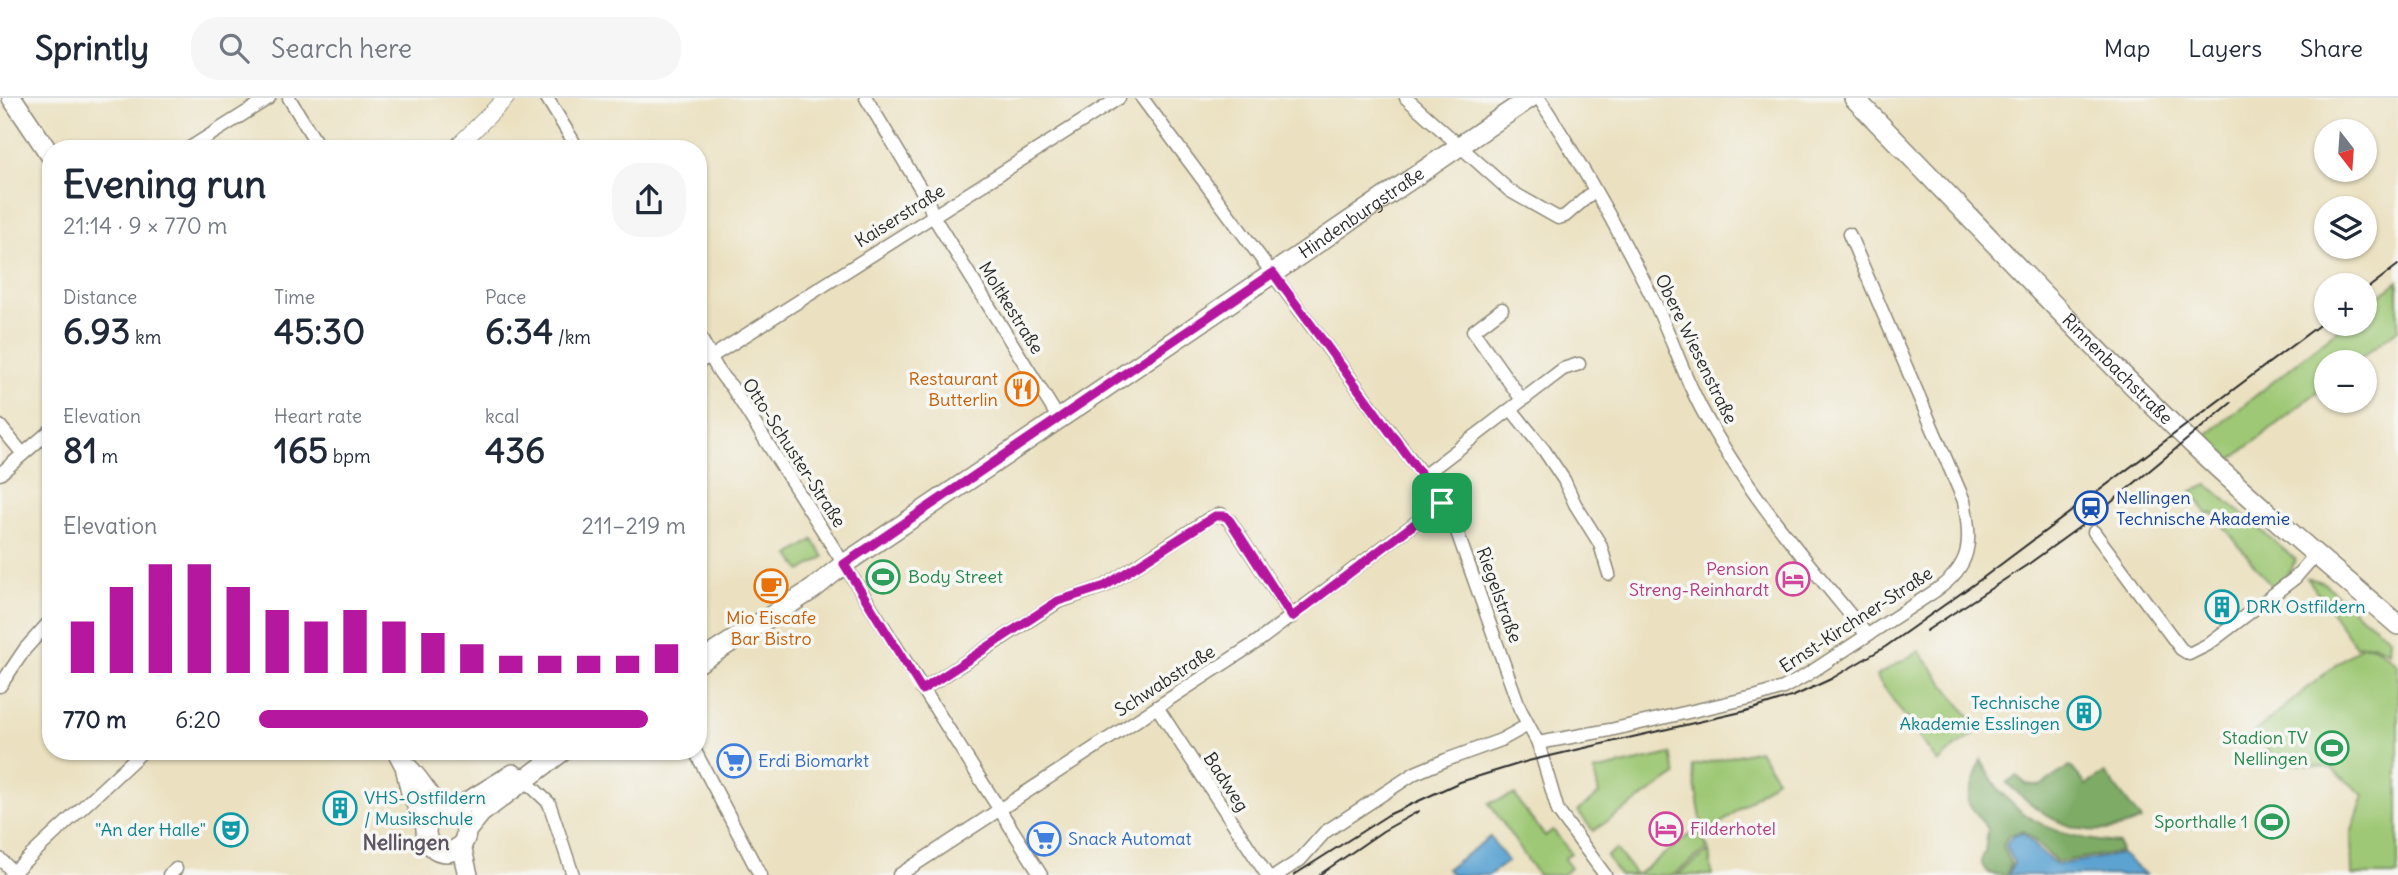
<!DOCTYPE html>
<html lang="en">
<head>
<meta charset="utf-8">
<style>
	body { margin:0; font-family:Delius,sans-serif; background:#f6f6f7; color:#1f2937; height:100vh; display:flex; flex-direction:column; font-size:26px; white-space:nowrap }
	* { box-sizing:border-box; margin:0 }
	p { font-size:23px; color:#747a83 }
	.icon { flex:none; width:38px; height:38px; fill:none; stroke:currentColor; stroke-width:2; stroke-linecap:round; stroke-linejoin:round }
	.map { position:relative; flex:1; overflow:hidden }
	.sheet { position:absolute; left:42px; top:42px; width:665px; height:620px; display:flex; flex-direction:column; background:#fff; border-radius:28px; box-shadow:0 2px 5px #0004 }
	.sheet>* { flex:none }
	.needle { width:46px; rotate:163deg }
	.buttons { position:absolute; left:2314px; top:21px; display:grid; gap:14px }
	.buttons a { display:grid; place-items:center; width:63px; height:63px; border-radius:50%; background:#fff; box-shadow:0 2px 5px #0004; font-size:35px }
	.pin { position:absolute; display:grid; place-items:center; width:60px; height:60px; color:#fff; margin:-30px; border-radius:14px; box-shadow:0 4px 10px #0006 }
	.round { display:grid; place-items:center; flex:none; width:74px; height:74px; border-radius:28px; background:#f6f6f7 }
	.summary { display:flex; align-items:center; justify-content:space-between; height:119px; padding:0 21px }
	h1 { font-size:38px; font-weight:700; line-height:52px }
	.stats { display:grid; grid-template-columns:repeat(3,1fr); gap:10px; height:119px; padding:7px 21px }
	.stats div { display:grid; align-content:center }
	.stats b { font-size:35px; font-weight:700 }
	.stats small { font-size:19px; font-weight:400 }
	.stats p { font-size:19px }
	.chart { height:196px; padding:14px 21px }
	.chart p { display:flex; justify-content:space-between }
	.chart svg { width:100%; height:126px; margin-top:7px; stroke:#b5179e; stroke-width:6 }
	ul { padding:0 21px; list-style:none; font-size:23px }
	li { display:grid; grid-template-columns:112px 84px 1fr; align-items:center; height:52px }
	li i { height:18px; border-radius:9px; background:#b5179e }
	header { display:flex; align-items:center; gap:42px; box-sizing:border-box; height:98px; padding:0 35px; background:#fff; border-bottom:2px solid #e0e1e3 }
	header strong { font-size:33px }
	nav { display:flex; gap:38px; margin-inline-start:auto; font-size:24px }
	.search { width:490px; height:63px; background:#f6f6f7; display:flex; align-items:center; gap:18px; box-sizing:border-box; padding:0 24px; border-radius:28px; color:#747a83; font-size:26px }
	.map>svg:first-child { display:block }
	.green { fill:#9ec875; stroke:#647a50; stroke-width:2 }
	.forest { fill:#7eac66; stroke:#546c48; stroke-width:2 }
	.water { fill:#5ba3d2; stroke:#43677e; stroke-width:2 }
	.lines { fill:none; stroke-linecap:round; stroke-linejoin:round }
	.minor-casing { stroke:#8b8676; stroke-width:15 }
	.tertiary-casing { stroke:#8b8676; stroke-width:18 }
	.secondary-casing { stroke:#8b8676; stroke-width:22 }
	.minor { stroke:#fff; stroke-width:12 }
	.tertiary { stroke:#fff; stroke-width:16 }
	.secondary { stroke:#fff; stroke-width:19 }
	.tram { stroke:#2b2b2b; stroke-width:2 }
	.route-casing { stroke:#fff; stroke-width:14 }
	.route { stroke:#b5179e; stroke-width:9 }
	.labels { text-anchor:middle; stroke-width:7; stroke-linejoin:round; paint-order:stroke }
	.street-label { font-size:18px; fill:#2b2b2b; stroke:#f6f6f2 }
	.food-label { font-size:18px; fill:#c56008; stroke:#f6f6f2; text-anchor:end }
	.transit-label { font-size:18px; fill:#164399; stroke:#f6f6f2; text-anchor:start }
	.hotel-label { font-size:18px; fill:#b23c85; stroke:#f6f6f2; text-anchor:end }
	.leisure-label { font-size:18px; fill:#27864d; stroke:#f6f6f2; text-anchor:end }
	.culture-label { font-size:18px; fill:#0d838f; stroke:#f6f6f2; text-anchor:start }
	.shop-label { font-size:18px; fill:#366cbe; stroke:#f6f6f2; text-anchor:start }
	.quarter-label { font-size:21px; font-weight:bold; fill:#5e5564; stroke:#f6f6f2 }
</style>
</head>
<body>
<header>
<strong>Sprintly</strong>
<div class="search"><svg class="icon" aria-label="search" viewBox="0 0 24 24"><circle cx="10" cy="10" r="6"/><path d="M15 15l6 6"/></svg>Search here</div>
<nav><a>Map</a><a>Layers</a><a>Share</a></nav>
</header>
<div class="map">
<svg width="2398" height="777" viewBox="0 0 2398 777">
	<rect width="100%" height="100%" fill="#f6f6f2"/>
	<filter id="ink" filterUnits="userSpaceOnUse"><feTurbulence type="fractalNoise" baseFrequency=".0143" numOctaves="2"/><feDisplacementMap in="SourceGraphic" scale="14" xChannelSelector="R" yChannelSelector="G"/><feConvolveMatrix kernelMatrix="1 2 1 2 8 2 1 2 1" color-interpolation-filters="sRGB"/></filter>
	<filter id="wash" filterUnits="userSpaceOnUse"><feTurbulence type="fractalNoise" baseFrequency=".00686" numOctaves="4" result="noise"/><feDisplacementMap in="SourceGraphic" scale="28" xChannelSelector="R" yChannelSelector="G"/><feGaussianBlur stdDeviation="1.57" result="paint"/><feColorMatrix in="noise" values="0 0 0 0 0 0 0 0 0 0 0 0 0 0 0 0 0 1.4 0 .05"/><feComposite in="paint" operator="in"/></filter>
	<g filter="url(#wash)">
		<rect width="100%" height="100%" fill="#ebe1c1"/>
		<!-- green -->
		<g class="green">
			<polygon points="2398,183 2398,231 2355,264 2326,264 2326,287 2231,362 2204,339 2345,226 2364,226 2364,210"/>
			<polygon points="2208,387 2295,461 2291,473 2272,489 2213,415 2207,416 2192,393"/>
			<polygon points="813,442 824,459 801,473 790,457"/>
			<polygon points="2307,480 2323,484 2355,513 2390,540 2389,554 2373,546 2356,548"/>
			<polygon points="2362,548 2374,548 2398,566 2398,777 2352,777 2351,736 2364,697 2331,670 2281,664 2252,636 2338,565"/>
			<polygon points="1919,553 1974,625 1974,637 1955,649 1938,665 1876,578"/>
			<polygon points="1759,652 1777,681 1704,739 1692,668"/>
			<polygon points="1671,656 1676,677 1593,733 1578,713 1599,696 1594,673"/>
			<polygon points="1515,697 1524,712 1545,738 1553,732 1571,755 1564,761 1571,770 1561,777 1538,777 1489,705"/>
			<polygon points="1697,731 1708,750 1673,777 1637,777"/>
			<polygon points="1616,751 1636,777 1619,777 1607,758"/>
			<polygon points="1709,753 1712,777 1677,777"/>
		</g>
		<!-- forest -->
		<g class="forest">
			<path d="M1981,662C1987,673 1993,685 2001,694C2030,730 2076,742 2119,745L2121,754L2057,764L2024,733L2009,737L2003,747L2011,766L2006,777C1993,777 1985,777 1981,763L1985,753L1988,731L1967,703Z"/>
			<path d="M2070,668L2086,687L2105,675L2141,722C2084,748 2048,723 2007,685L2017,678L2026,686L2040,688Z"/>
		</g>
		<!-- water -->
		<g class="water">
			<polygon points="2023,735 2041,754 2057,767 2122,756 2146,777 2008,777 2014,765 2006,747 2012,738"/>
			<polygon points="1490,739 1508,763 1489,777 1452,777 1447,771"/>
		</g>
	</g>
	<g filter="url(#ink)">
		<g class="lines">
			<defs>
				<g id="minor">
					<polyline points="289,0 320,51"/>
					<polyline points="547,0 578,51"/>
					<polyline points="866,0 928,103 933,118 1059,321"/>
					<polyline points="1142,0 1423,378 1442,405 1456,431 1520,611 1538,645 1558,713 1605,777"/>
					<polyline points="1406,0 1510,93 1558,120 1565,118 1594,93"/>
					<path d="M1539,0C1581,65 1620,134 1654,203C1671,238 1683,276 1701,310C1745,393 1808,465 1867,537"/>
					<polyline points="188,51 269,0"/>
					<polyline points="1502,211 1473,233 1522,302"/>
					<path d="M698,236C710,254 715,273 731,288L1041,777"/>
					<polyline points="698,264 711,259 1119,0"/>
					<polyline points="1511,311 1544,352 1564,382 1575,406 1600,446 1609,476"/>
					<polyline points="0,328 23,356"/>
					<polyline points="0,376 51,332"/>
					<polyline points="1423,378 1563,271 1579,266"/>
					<polyline points="2094,434 2181,551 2189,556 2207,547 2295,480 2315,457"/>
					<polyline points="0,588 25,551 51,522"/>
					<polyline points="922,592 1058,504 1105,488 1210,420 1221,416 1230,423 1292,519"/>
					<polyline points="1157,609 1267,777"/>
					<path d="M1538,645L1610,632L1758,598L1783,590L1805,578L1935,493C1972,468 1972,444 1964,403L1849,136"/>
					<polyline points="695,653 760,777"/>
					<polyline points="523,676 532,689 549,705 573,777"/>
					<polyline points="0,761 16,777"/>
					<polyline points="10,777 143,653"/>
					<polyline points="169,777 176,771"/>
					<polyline points="899,777 1257,544 1442,405"/>
					<polyline points="1277,777 1300,762 1325,734 1415,675 1446,662 1501,642 1528,627"/>
				</g>
				<polyline id="tertiary" points="455,51 506,0"/>
				<g id="secondary">
					<polyline points="12,0 51,58"/>
					<path id="s1" d="M1854,0C1969,117 2080,238 2199,352C2263,413 2331,469 2398,527"/>
					<path id="s2" d="M698,565L813,491L844,466L1090,300L1530,0"/>
					<polyline points="397,653 405,668 410,691 426,729"/>
					<path d="M406,668C422,682 429,701 445,714"/>
					<circle cx="446" cy="734" r="20"/>
					<polyline points="451,714 513,676"/>
					<polyline points="467,732 481,715 563,653"/>
					<polyline points="461,748 468,777"/>
				</g>
			</defs>
			<!-- minor casing -->
			<use href="#minor" class="minor-casing"/>
			<!-- tertiary casing -->
			<use href="#tertiary" class="tertiary-casing"/>
			<!-- secondary casing -->
			<use href="#secondary" class="secondary-casing"/>
			<!-- minor -->
			<use href="#minor" class="minor"/>
			<!-- tertiary -->
			<use href="#tertiary" class="tertiary"/>
			<!-- secondary -->
			<use href="#secondary" class="secondary"/>
			<!-- tram -->
			<g class="tram">
				<polyline points="2364,193 2398,167"/>
				<polyline points="1926,533 2030,465 2096,417 2231,305"/>
				<polyline points="1294,777 1388,717 1460,684 1528,663 1746,613 1794,598 1831,581 1885,549 1984,479 2326,222"/>
				<polyline points="1319,777 1383,733 1419,713"/>
			</g>
		</g>
	</g>
	<g class="lines" filter="url(#ink)">
		<defs>
			<polygon id="route" points="1273,175 1442,405 1292,519 1230,423 1226,418 1215,418 1105,488 1058,503 922,592 844,466"/>
		</defs>
		<!-- route casing -->
		<use href="#route" class="route-casing"/>
		<!-- route -->
		<use href="#route" class="route"/>
	</g>
	<!-- icons -->
	<defs>
		<symbol id="restaurant-ring" viewBox="-11 -11 22 22"><circle r="9.5" fill="#f6f6f2" stroke="#e8710a" stroke-width="1.5"/><path d="M-5-6h1v4h1v-4h1v4h1v-4h1v5L-1.5 .5V6h-2V.5L-5-1ZM5-6V6H3V1.5H1.5Q1.5-4 5-6Z" fill="#e8710a"/></symbol>
		<symbol id="station-ring" viewBox="-11 -11 22 22"><circle r="9.5" fill="#f6f6f2" stroke="#1a4fb4" stroke-width="1.5"/><path d="M-3-6H3Q5-6 5-4V2Q5 4 3 4L4.5 6H3L1.5 4h-3L-3 6H-4.5L-3 4Q-5 4-5 2V-4Q-5-6-3-6ZM-3.5-4v3h7v-3ZM-3.5 1v1.5H-2V1ZM2 1v1.5H3.5V1Z" fill="#1a4fb4"/></symbol>
		<symbol id="stadium-ring" viewBox="-11 -11 22 22"><circle r="9.5" fill="#f6f6f2" stroke="#2e9e5b" stroke-width="1.5"/><path d="M0-5a6.5 5 0 1 0 0 10a6.5 5 0 1 0 0-10ZM-3.5-1.8h7v3.6h-7Z" fill="#2e9e5b"/></symbol>
		<symbol id="hotel-ring" viewBox="-11 -11 22 22"><circle r="9.5" fill="#f6f6f2" stroke="#d1479c" stroke-width="1.5"/><path d="M-6-4.5h1.5V1H6V5H4.5V3h-9V5H-6ZM-4 0a1.8 1.8 0 1 1 3.6 0ZM.5 0V-2.5h3Q6-2.5 6 0Z" fill="#d1479c"/></symbol>
		<symbol id="cafe-ring" viewBox="-11 -11 22 22"><circle r="9.5" fill="#f6f6f2" stroke="#e8710a" stroke-width="1.5"/><path d="M-5.5-4.5H6V0H3Q3 3.5 0 3.5H-2.5Q-5.5 3.5-5.5 0ZM3-3.2v2h1.7v-2ZM-6 4.5H4V6H-6Z" fill="#e8710a"/></symbol>
		<symbol id="building-ring" viewBox="-11 -11 22 22"><circle r="9.5" fill="#f6f6f2" stroke="#0f9aa8" stroke-width="1.5"/><path d="M-4-6H4V6H1V3H-1V6H-4ZM-2.5-4.3h1.7v1.8h-1.7ZM.8-4.3h1.7v1.8H.8ZM-2.5-1h1.7V.8h-1.7ZM.8-1h1.7V.8H.8Z" fill="#0f9aa8"/></symbol>
		<symbol id="supermarket-ring" viewBox="-11 -11 22 22"><circle r="9.5" fill="#f6f6f2" stroke="#3f7fe0" stroke-width="1.5"/><path d="M-6-5.5h2.5l.6 2H6L4.5 2H-2.5L-4.4-4H-6ZM-1.5 3.2a1.3 1.3 0 1 0 .1 0ZM3 3.2a1.3 1.3 0 1 0 .1 0Z" fill="#3f7fe0"/></symbol>
		<symbol id="theatre-ring" viewBox="-11 -11 22 22"><circle r="9.5" fill="#f6f6f2" stroke="#0f9aa8" stroke-width="1.5"/><path d="M-5-5.5Q0-4 5-5.5V0Q5 5 0 6Q-5 5-5 0ZM-3.3-2.5H-1v1.5H-3.3ZM1-2.5H3.3v1.5H1ZM-2.8 1Q0 5.5 2.8 1Z" fill="#0f9aa8"/></symbol>
	</defs>
	<g fill-rule="evenodd">
		<use href="#restaurant-ring" x="1003" y="272" width="38" height="38"/>
		<use href="#station-ring" x="2072" y="391" width="38" height="38"/>
		<use href="#stadium-ring" x="864" y="460" width="38" height="38"/>
		<use href="#hotel-ring" x="1774" y="462" width="38" height="38"/>
		<use href="#cafe-ring" x="752" y="469" width="38" height="38"/>
		<use href="#building-ring" x="2203" y="490" width="38" height="38"/>
		<use href="#building-ring" x="2065" y="596" width="38" height="38"/>
		<use href="#stadium-ring" x="2313" y="631" width="38" height="38"/>
		<use href="#supermarket-ring" x="715" y="644" width="38" height="38"/>
		<use href="#building-ring" x="321" y="691" width="38" height="38"/>
		<use href="#stadium-ring" x="2253" y="705" width="38" height="38"/>
		<use href="#hotel-ring" x="1647" y="712" width="38" height="38"/>
		<use href="#theatre-ring" x="212" y="713" width="38" height="38"/>
		<use href="#supermarket-ring" x="1025" y="722" width="38" height="38"/>
	</g>
	<g class="labels">
		<!-- street labels -->
		<g class="street-label">
			<text dy="6" stroke="none"><textPath href="#s2" startOffset="802">Hindenburgstraße</textPath></text>
			<text transform="translate(900 118) rotate(-32)" y="6">Kaiserstraße</text>
			<text transform="translate(1011 210) rotate(58)" y="6">Moltkestraße</text>
			<text transform="translate(1696 251) rotate(64)" y="6">Obere Wiesenstraße</text>
			<text dy="6" stroke="none"><textPath href="#s1" startOffset="378">Rinnenbachstraße</textPath></text>
			<text transform="translate(794 355) rotate(57)" y="6">Otto-Schuster-Straße</text>
			<text transform="translate(1499 497) rotate(70)" y="6">Riegelstraße</text>
			<text transform="translate(1856 522) rotate(-33)" y="6">Ernst-Kirchner-Straße</text>
			<text transform="translate(1165 583) rotate(-33)" y="6">Schwabstraße</text>
			<text transform="translate(1226 684) rotate(57)" y="6">Badweg</text>
		</g>
		<!-- food labels -->
		<g class="food-label">
			<text x="998" y="287">Restaurant<tspan x="998" dy="21">Butterlin</tspan></text>
			<text x="771" y="526" text-anchor="middle">Mio Eiscafe<tspan x="771" dy="21">Bar Bistro</tspan></text>
		</g>
		<!-- transit labels -->
		<g class="transit-label">
			<text x="2116" y="406">Nellingen<tspan x="2116" dy="21">Technische Akademie</tspan></text>
		</g>
		<!-- hotel labels -->
		<g class="hotel-label">
			<text x="1769" y="477">Pension<tspan x="1769" dy="21">Streng-Reinhardt</tspan></text>
			<text x="1690" y="737" text-anchor="start">Filderhotel</text>
		</g>
		<!-- leisure labels -->
		<g class="leisure-label">
			<text x="908" y="485" text-anchor="start">Body Street</text>
			<text x="2308" y="646">Stadion TV<tspan x="2308" dy="21">Nellingen</tspan></text>
			<text x="2248" y="730">Sporthalle 1</text>
		</g>
		<!-- culture labels -->
		<g class="culture-label">
			<text x="2246" y="515">DRK Ostfildern</text>
			<text x="2060" y="611" text-anchor="end">Technische<tspan x="2060" dy="21">Akademie Esslingen</tspan></text>
			<text x="364" y="706">VHS-Ostfildern<tspan x="364" dy="21">/ Musikschule</tspan></text>
			<text x="206" y="738" text-anchor="end">"An der Halle"</text>
		</g>
		<!-- shop labels -->
		<g class="shop-label">
			<text x="758" y="669">Erdi Biomarkt</text>
			<text x="1068" y="747">Snack Automat</text>
		</g>
		<!-- quarter labels -->
		<g class="quarter-label">
			<text x="406" y="752">Nellingen</text>
		</g>
	</g>
</svg>
<div class="buttons">
<a><svg class="needle" viewBox="-14 -14 28 28"><path d="M0-13l5 13h-10z" fill="#e53935"/><path d="M0 13l5-13h-10z" fill="#747a83"/></svg></a>
<a><svg class="icon" aria-label="layers" viewBox="0 0 24 24"><path d="M12 4l9 5-9 5-9-5zM3 14l9 5 9-5"/></svg></a>
<a>+</a>
<a>−</a>
</div>
<div class="pin" style="left:1442px;top:405px;background:#1e9e55"><svg class="icon" aria-label="arrive" viewBox="0 0 24 24"><path d="M6 21V4h12l-3 4 3 4H6"/></svg></div>
<section class="sheet">
<div class="summary"><div><h1>Evening run</h1><p>21:14 · 9 × 770 m</p></div><a class="round"><svg class="icon" aria-label="share" viewBox="0 0 24 24"><path d="M12 15V3M7 8l5-5 5 5M5 13v7h14v-7"/></svg></a></div>
<div class="stats">
<div><p>Distance</p><b>6.93<small> km</small></b></div>
<div><p>Time</p><b>45:30</b></div>
<div><p>Pace</p><b>6:34<small> /km</small></b></div>
</div>
<div class="stats">
<div><p>Elevation</p><b>81<small> m</small></b></div>
<div><p>Heart rate</p><b>165<small> bpm</small></b></div>
<div><p>kcal</p><b>436</b></div>
</div>
<div class="chart"><p><span>Elevation</span>211–219 m</p>
<svg viewBox="0 0 160 44" preserveAspectRatio="none"><path d="M5 44V26M15 44V14M25 44V6M35 44V6M45 44V14M55 44V22M65 44V26M75 44V22M85 44V26M95 44V30M105 44V34M115 44V38M125 44V38M135 44V38M145 44V38M155 44V34"/></svg>
</div>
<ul>
<li><b>770 m</b>6:20<i style="width:91%"></i></li>
</ul>
</section>
</div>
</body>
</html>
